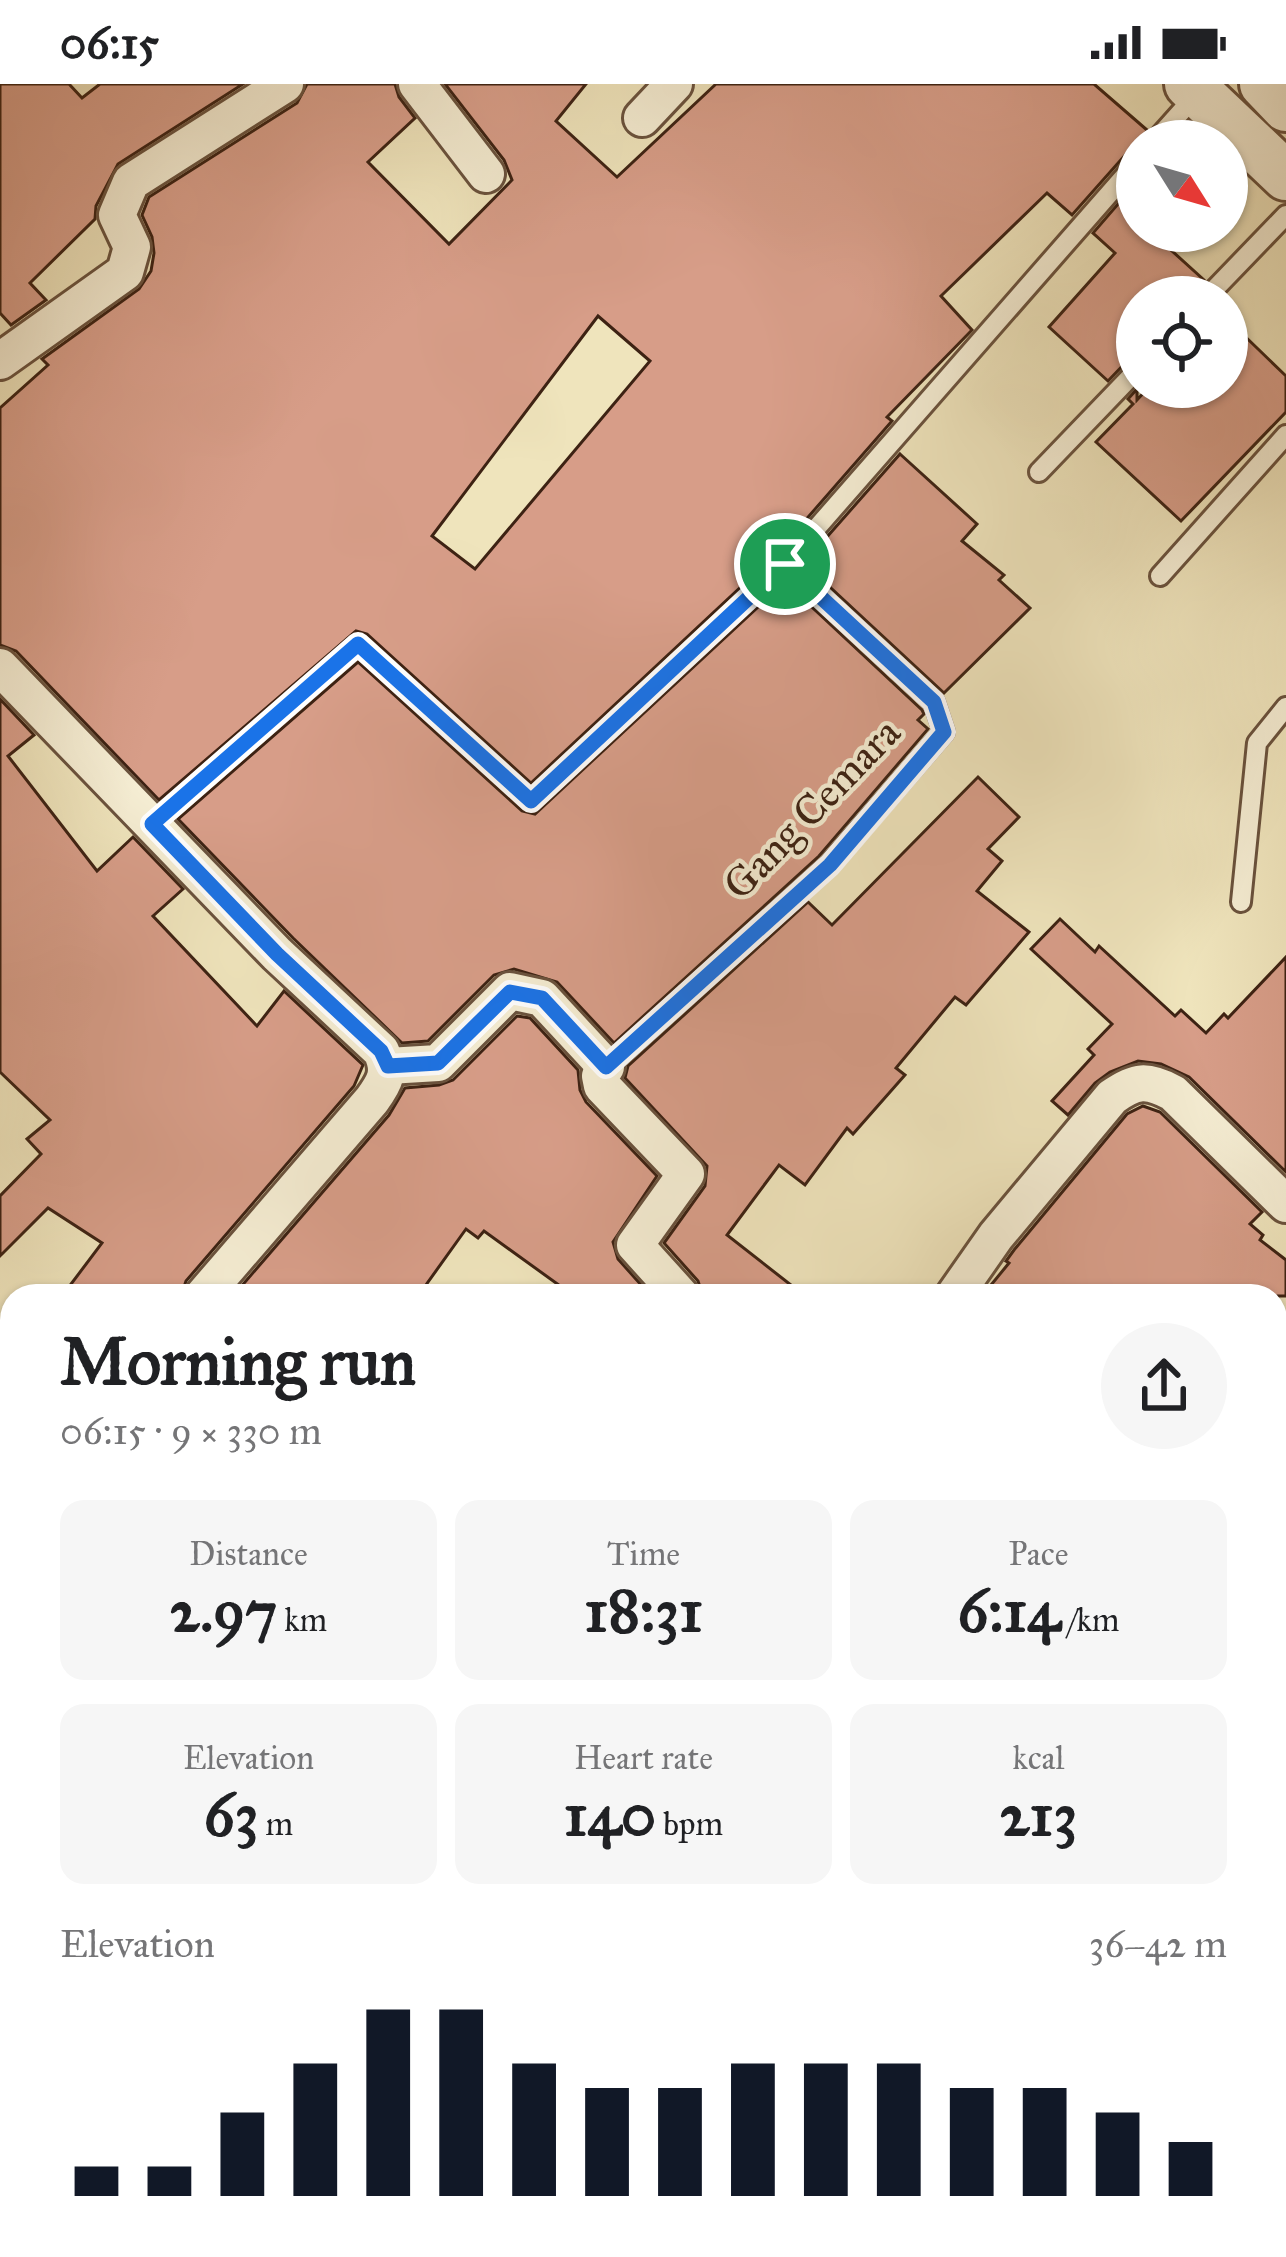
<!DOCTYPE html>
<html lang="en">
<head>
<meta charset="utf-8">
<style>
	body { margin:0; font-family:"IM FELL Great Primer",serif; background:#f6f6f6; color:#202124; height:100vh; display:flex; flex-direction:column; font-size:45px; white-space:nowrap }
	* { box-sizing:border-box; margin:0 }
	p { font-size:39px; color:#757577 }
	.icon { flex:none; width:66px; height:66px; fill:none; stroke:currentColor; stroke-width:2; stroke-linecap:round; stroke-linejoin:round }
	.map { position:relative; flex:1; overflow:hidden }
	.side { position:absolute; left:0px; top:1200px; width:1287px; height:975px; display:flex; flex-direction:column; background:#fff; border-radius:36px 36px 0 0; box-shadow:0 3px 9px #0004 }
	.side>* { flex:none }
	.needle { width:78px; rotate:127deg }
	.controls { position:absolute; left:1116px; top:36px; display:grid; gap:24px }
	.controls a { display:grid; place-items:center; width:132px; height:132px; border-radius:50%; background:#fff; box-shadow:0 3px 9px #0004; font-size:60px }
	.pin { position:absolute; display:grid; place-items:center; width:102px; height:102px; color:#fff; margin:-51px; border:6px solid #fff; border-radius:50%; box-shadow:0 3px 12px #0007 }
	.round { display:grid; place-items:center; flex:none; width:126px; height:126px; border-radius:63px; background:#f6f6f6 }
	.overview { display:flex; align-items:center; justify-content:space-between; height:204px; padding:0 60px }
	h1 { font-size:66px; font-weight:800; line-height:90px }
	.metrics { display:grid; grid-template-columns:repeat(3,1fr); gap:18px; height:204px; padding:12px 60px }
	.metrics div { display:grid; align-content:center; border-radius:24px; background:#f6f6f6; text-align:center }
	.metrics b { font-size:60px; font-weight:800 }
	.metrics small { font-size:33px; font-weight:400 }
	.metrics p { font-size:33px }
	.chart { height:336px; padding:24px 60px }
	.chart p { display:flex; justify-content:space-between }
	.chart svg { width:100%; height:216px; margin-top:12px; stroke:#111827; stroke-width:6 }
	.status { display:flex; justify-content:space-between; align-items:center; height:84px; padding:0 60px; background:#fff; direction:ltr }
	.status svg { height:33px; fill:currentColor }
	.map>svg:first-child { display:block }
	.green { fill:#c1c18b; stroke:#7f724f; stroke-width:3 }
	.building { fill:#d79d88; stroke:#3d2213; stroke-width:3; fill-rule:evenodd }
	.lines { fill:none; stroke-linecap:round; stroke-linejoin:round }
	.service-casing { stroke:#6a523d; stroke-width:24 }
	.minor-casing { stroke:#6a523d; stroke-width:42 }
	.tertiary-casing { stroke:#6a523d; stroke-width:54 }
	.service { stroke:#f5edd3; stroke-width:18 }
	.minor { stroke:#f5edd3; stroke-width:36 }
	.tertiary { stroke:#f5edd3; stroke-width:48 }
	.route-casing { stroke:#fff; stroke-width:24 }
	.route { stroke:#1a73e8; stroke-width:15 }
	.labels { text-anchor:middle; stroke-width:9; stroke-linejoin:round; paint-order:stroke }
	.street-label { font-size:42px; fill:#3d2213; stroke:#f5edd3 }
</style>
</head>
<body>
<div class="status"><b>06:15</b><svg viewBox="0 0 49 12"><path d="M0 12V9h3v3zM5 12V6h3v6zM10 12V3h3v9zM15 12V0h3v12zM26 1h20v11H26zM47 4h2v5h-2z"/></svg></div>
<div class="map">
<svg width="1286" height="2173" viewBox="0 0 1286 2173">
	<rect width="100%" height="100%" fill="#efe4bc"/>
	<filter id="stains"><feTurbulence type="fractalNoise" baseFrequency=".00167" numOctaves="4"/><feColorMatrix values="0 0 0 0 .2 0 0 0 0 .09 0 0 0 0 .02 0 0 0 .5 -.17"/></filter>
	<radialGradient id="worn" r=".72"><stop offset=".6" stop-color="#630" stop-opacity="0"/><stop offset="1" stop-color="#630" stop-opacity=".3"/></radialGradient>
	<!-- green -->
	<g class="green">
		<polygon points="0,1568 12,1580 12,1831 0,1823"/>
		<polygon points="0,1934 12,1937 12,2163 229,2163 219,2173 0,2173"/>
	</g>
	<!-- building -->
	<g class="building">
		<polygon points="0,0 69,0 82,14 100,0 243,0 118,80 96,122 95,135 30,199 46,216 11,241 0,229"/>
		<path d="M307,0H395L399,13L415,34L368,78L449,160L512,96L504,76L445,0H586L556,37L617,93L716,0H1094L1147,46L1142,57H1137V65L1127,69L1072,131L1047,109L941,212L972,246L887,333L892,337L775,471L531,699L367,550L356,547L159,716L16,567L0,561V324L48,281L42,275L139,205L151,187L154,169L152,153L142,131L149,113L297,19ZM598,232L650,277L475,485L432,452Z"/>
		<polygon points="1137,98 1137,147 1150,147 1204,196 1194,213 1137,213 1137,273 1128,276 1108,297 1049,243 1115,169 1093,149"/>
		<polygon points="1227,235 1286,292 1286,328 1181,437 1096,358 1133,320 1128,315 1137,305 1137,316 1149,303 1227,303"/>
		<polygon points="900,370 977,440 962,457 1004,491 999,496 1030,524 944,609 804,479"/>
		<polygon points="785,498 922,626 924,630 918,636 928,645 819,772 614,959 557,898 514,885 494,891 428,957 402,959 293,854 178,735 358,578 522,727 535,730"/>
		<polygon points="0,615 34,651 8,672 97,787 133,753 183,805 153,832 257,942 284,907 363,981 354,1002 186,1197 181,1212 62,1212 102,1159 48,1124 0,1172 0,1112 41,1070 27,1055 50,1036 0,988"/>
		<polygon points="978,693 1019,733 988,765 1002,777 977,807 1029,848 966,921 955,913 896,984 905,991 853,1050 847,1044 805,1101 779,1081 727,1151 805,1212 703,1212 698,1197 664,1159 705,1102 707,1082 625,994 628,982 808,818 832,841"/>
		<polygon points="1060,835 1095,868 1099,862 1175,932 1181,926 1206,949 1224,930 1228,934 1286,873 1286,1088 1189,993 1161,980 1138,977 1110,988 1095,999 1068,1031 1052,1017 1094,971 1088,965 1112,940 1031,865"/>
		<polygon points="517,932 530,934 578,986 580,1006 586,1018 657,1092 613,1158 618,1175 651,1212 574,1212 484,1147 478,1154 466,1145 418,1212 233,1212 389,1031 405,1004 439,1001 453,996"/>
		<polygon points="1143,1022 1160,1028 1262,1128 1250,1140 1263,1151 1260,1156 1286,1176 1286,1212 982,1212 1009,1179 1006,1177 1014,1166 1127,1030"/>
	</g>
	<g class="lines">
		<defs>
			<g id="service">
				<polyline points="1155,57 1196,11"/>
				<polyline points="1207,213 1286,131"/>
				<polyline points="1039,388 1137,286"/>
				<polyline points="1160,492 1286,351"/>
				<polyline points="152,740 358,560 531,717 785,480"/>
				<polyline points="1241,818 1257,659 1286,623"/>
				<polyline points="605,985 829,781 944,648 934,618 785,480 1137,78"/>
			</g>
			<g id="minor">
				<polyline points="417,0 486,90"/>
				<polyline points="642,34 674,0"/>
				<polyline points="0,277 125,188 132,163 117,131 131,98 285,0"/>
				<path d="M0,583L277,870L381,967C391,988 385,998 372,1016L203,1212"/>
				<polyline points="388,982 438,979 510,907 542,914 606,983"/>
				<polyline points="600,992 602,1002 686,1090 635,1161 681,1212"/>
				<path d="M954,1212L996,1152L1112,1013C1136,996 1147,995 1173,1009L1286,1120"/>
				<polyline points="0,1315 12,1327"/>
				<polyline points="1275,1433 1286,1423"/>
				<polyline points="0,1445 12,1433"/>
				<polyline points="1275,1573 1286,1582"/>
				<polyline points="0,1890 12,1894"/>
				<polyline points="556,2163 567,2173"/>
				<polyline points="896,2163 906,2173"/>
			</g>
			<g id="tertiary">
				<polyline points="1189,0 1286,92"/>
				<polyline points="1264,0 1286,23"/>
			</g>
		</defs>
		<!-- service casing -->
		<use href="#service" class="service-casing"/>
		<!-- minor casing -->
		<use href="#minor" class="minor-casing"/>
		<!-- tertiary casing -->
		<use href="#tertiary" class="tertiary-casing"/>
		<!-- service -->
		<use href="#service" class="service"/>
		<!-- minor -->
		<use href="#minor" class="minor"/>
		<!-- tertiary -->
		<use href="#tertiary" class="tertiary"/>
	</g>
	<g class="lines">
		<defs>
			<polygon id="route" points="785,480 934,618 944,648 830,781 606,983 542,914 510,908 438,979 388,982 381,967 277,870 152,740 358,560 531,717"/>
		</defs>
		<!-- route casing -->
		<use href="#route" class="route-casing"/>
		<!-- route -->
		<use href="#route" class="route"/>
	</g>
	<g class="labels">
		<!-- street labels -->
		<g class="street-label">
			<text transform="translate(811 724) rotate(-46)" y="15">Gang Cemara</text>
		</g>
	</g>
	<rect width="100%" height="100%" filter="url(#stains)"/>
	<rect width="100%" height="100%" fill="url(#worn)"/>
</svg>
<div class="controls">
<a><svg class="needle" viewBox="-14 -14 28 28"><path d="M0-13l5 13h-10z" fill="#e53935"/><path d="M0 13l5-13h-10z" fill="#757577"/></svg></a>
<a><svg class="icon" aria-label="locate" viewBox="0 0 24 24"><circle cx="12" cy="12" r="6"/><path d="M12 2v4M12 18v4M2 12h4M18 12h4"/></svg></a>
</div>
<div class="pin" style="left:785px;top:480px;background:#1e9e55"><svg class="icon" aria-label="arrive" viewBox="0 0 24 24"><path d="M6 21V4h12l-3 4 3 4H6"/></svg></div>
<section class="side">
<div class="overview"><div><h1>Morning run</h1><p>06:15 · 9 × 330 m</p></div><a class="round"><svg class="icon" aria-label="share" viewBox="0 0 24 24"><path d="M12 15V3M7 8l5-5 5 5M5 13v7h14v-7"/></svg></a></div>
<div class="metrics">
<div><p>Distance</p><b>2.97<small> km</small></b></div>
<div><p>Time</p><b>18:31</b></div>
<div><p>Pace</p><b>6:14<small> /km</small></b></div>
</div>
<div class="metrics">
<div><p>Elevation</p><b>63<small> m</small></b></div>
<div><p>Heart rate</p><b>140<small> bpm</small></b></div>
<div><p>kcal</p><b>213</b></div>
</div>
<div class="chart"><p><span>Elevation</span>36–42 m</p>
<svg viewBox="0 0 160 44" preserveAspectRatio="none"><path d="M5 44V38M15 44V38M25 44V27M35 44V17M45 44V6M55 44V6M65 44V17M75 44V22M85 44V22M95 44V17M105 44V17M115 44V17M125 44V22M135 44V22M145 44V27M155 44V33"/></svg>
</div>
</section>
</div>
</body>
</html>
